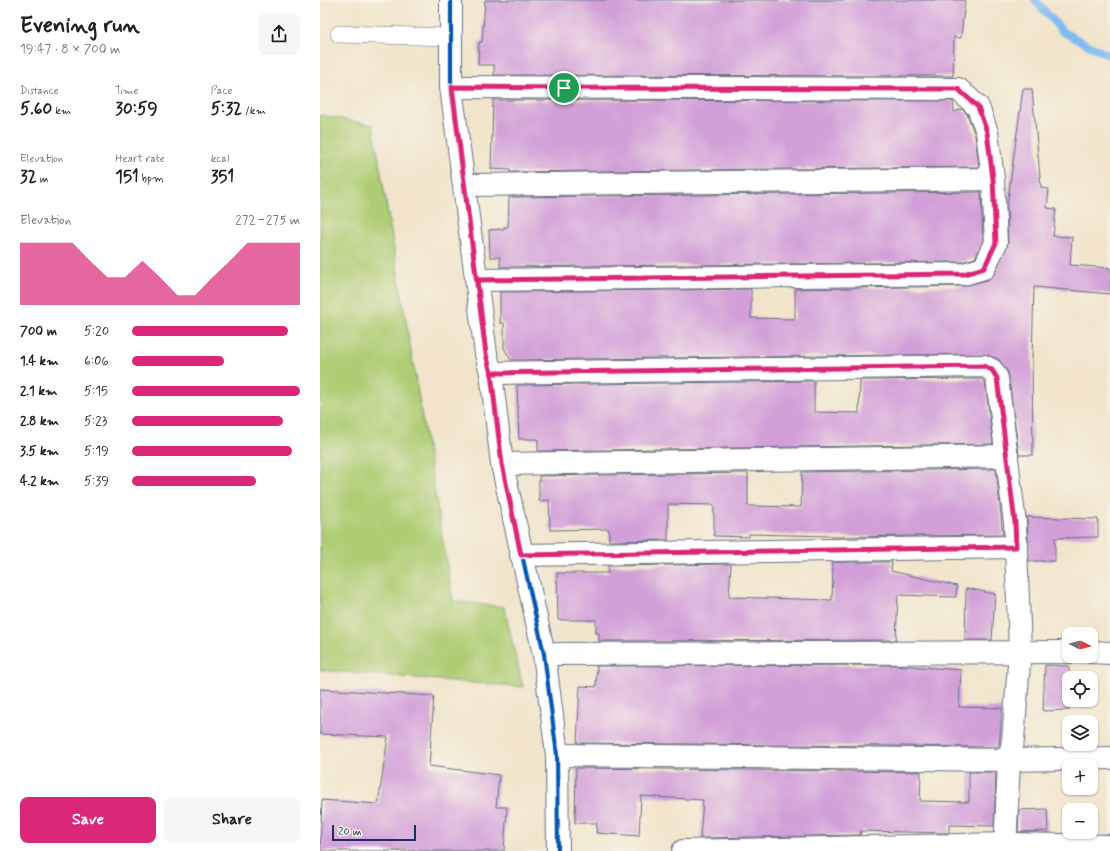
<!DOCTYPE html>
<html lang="en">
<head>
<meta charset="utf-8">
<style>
	body { margin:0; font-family:Mynerve,sans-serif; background:#f6f6f6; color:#202124; height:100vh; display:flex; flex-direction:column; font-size:15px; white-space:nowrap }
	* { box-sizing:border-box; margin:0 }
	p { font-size:13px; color:#757577 }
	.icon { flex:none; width:22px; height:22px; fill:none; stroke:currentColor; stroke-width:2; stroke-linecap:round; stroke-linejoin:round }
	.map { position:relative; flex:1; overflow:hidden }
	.sheet { display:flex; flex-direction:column; background:#fff; width:320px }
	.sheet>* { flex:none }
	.needle { width:26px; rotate:96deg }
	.buttons { position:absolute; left:742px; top:627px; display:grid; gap:8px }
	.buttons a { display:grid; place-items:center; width:36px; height:36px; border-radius:8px; background:#fff; box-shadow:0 1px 3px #0004; font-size:20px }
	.scale { position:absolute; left:12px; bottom:10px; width:84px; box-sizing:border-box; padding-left:4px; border:2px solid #1b2f5e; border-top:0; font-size:11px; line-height:14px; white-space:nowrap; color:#1b2f5e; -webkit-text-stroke:3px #f7f3e8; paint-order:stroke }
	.pin { position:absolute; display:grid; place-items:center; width:34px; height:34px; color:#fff; margin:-17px; border:2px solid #fff; border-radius:50%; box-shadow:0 1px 4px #0007 }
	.round { display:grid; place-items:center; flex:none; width:42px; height:42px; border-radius:8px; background:#f6f6f6 }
	.head { display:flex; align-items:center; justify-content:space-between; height:68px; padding:0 20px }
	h1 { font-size:22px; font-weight:700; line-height:30px }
	.figures { display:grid; grid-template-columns:repeat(3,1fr); gap:6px; height:68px; padding:4px 20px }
	.figures div { display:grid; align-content:center }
	.figures b { font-size:17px; font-weight:700 }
	.figures small { font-size:11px; font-weight:400 }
	.figures p { font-size:11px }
	.chart { height:112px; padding:8px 20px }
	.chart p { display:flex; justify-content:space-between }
	.chart svg { width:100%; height:72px; margin-top:4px; fill:#db2777; opacity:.7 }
	.action { display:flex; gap:8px; margin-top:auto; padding:8px 20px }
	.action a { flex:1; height:46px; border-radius:8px; background:#db2777; color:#fff; font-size:16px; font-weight:700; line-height:46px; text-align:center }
	.action a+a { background:#f6f6f6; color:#202124 }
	ul { padding:0 20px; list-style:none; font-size:13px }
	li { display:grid; grid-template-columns:64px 48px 1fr; align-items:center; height:30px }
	li i { height:10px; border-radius:5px; background:#db2777 }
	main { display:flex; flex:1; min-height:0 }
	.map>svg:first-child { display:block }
	.green { fill:#afcd75; stroke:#657e6a }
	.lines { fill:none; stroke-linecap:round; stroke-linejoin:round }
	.stream { stroke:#7ebbf1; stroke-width:8 }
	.building { fill:#d29fd8 }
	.lane-casing { stroke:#666e84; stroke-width:18 }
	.street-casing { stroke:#666e84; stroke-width:24 }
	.lane { stroke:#fff; stroke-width:17 }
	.street { stroke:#fff; stroke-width:22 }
	.cycleway-casing { stroke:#f7f3e8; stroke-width:6 }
	.cycleway { stroke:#0057b8; stroke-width:4 }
	.route-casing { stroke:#fff; stroke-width:8 }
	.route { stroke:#db2777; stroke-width:5 }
</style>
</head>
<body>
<main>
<section class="sheet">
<div class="head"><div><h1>Evening run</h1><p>19:47 · 8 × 700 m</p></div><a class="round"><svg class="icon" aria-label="share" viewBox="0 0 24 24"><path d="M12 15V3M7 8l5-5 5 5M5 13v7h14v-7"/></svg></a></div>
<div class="figures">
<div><p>Distance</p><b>5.60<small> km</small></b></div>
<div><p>Time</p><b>30:59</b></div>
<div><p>Pace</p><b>5:32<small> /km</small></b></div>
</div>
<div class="figures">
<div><p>Elevation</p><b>32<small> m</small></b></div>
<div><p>Heart rate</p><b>151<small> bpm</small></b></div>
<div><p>kcal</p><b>351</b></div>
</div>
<div class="chart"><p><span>Elevation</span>272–275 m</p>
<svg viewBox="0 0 160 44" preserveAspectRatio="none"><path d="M0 44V6L10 6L20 6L30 6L40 17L50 27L60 27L70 17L80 27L90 38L100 38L110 27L120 17L130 6L140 6L150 6L160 6V44z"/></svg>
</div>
<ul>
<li><b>700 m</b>5:20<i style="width:93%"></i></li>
<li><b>1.4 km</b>6:06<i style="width:55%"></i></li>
<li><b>2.1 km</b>5:15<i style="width:100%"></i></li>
<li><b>2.8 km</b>5:23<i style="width:90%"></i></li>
<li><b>3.5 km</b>5:19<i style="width:95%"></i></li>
<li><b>4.2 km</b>5:39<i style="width:74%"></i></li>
</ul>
<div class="action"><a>Save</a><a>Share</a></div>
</section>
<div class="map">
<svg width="790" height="851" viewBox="0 0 790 851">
	<rect width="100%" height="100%" fill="#f7f3e8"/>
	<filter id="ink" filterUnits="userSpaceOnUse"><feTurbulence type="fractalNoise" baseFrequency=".025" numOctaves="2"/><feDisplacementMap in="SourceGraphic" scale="8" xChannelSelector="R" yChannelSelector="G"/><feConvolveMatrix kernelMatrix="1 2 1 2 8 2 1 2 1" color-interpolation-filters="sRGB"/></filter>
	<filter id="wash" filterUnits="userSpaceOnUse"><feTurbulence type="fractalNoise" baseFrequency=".012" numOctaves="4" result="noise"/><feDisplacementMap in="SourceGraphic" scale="16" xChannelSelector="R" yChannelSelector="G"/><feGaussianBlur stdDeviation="0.9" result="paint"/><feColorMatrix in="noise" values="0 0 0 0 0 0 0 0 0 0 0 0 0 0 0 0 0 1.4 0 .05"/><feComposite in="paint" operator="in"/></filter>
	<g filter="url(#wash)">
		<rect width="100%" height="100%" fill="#f1e4ca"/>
		<!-- green -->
		<polygon class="green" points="0,115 53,125 133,601 184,607 203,687 0,670"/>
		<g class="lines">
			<!-- stream -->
			<polyline class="stream" points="715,0 743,32 790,56"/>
		</g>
		<g id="blocks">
			<!-- building -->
			<g class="building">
				<polygon points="165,0 645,0 641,38 634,37 633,76 174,75 174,65 158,65 159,42 162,42"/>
				<polygon points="703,89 712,89 721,188 729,189 727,208 736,209 733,236 752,237 750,265 790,268 790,294 714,287 712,358 713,455 699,455 688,372 678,359 664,354 191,360 184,348 184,323 180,323 180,292 431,289 431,318 475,319 475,289 644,286 668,280 675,273 688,243 687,206"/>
				<polygon points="173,100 633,101 634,112 642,109 647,114 655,135 659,167 190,172 190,170 171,169"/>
				<polygon points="661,192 663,240 655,258 642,262 180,267 180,257 170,257 169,230 184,229 184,227 188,227 189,197"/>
				<polygon points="661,379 665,382 673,444 218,451 218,439 199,439 197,385 494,381 494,412 539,413 540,380"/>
				<polygon points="676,469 683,535 511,537 511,536 429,534 429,537 394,536 394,505 348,504 348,540 289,541 289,529 230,530 229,500 219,501 219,476 428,473 428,506 481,507 482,472"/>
				<polygon points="707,517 778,519 778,537 735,538 735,561 709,561"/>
				<polygon points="513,562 572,562 571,571 637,586 636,597 578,595 576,640 279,641 279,633 276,633 276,620 238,620 237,573 288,573 288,566 411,564 409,597 512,600"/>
				<polygon points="646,588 675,594 672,640 645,640"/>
				<polygon points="575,665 641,670 639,707 682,708 679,747 257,743 260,686 276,687 277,666"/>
				<polygon points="725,665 749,666 749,710 723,711"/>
				<polygon points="0,689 114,696 109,766 179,775 176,807 187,807 184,851 0,851 2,800 58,804 68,737 0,734"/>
				<polygon points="256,768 601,772 600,801 649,802 649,772 676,772 674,826 629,825 629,833 541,831 540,835 380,838 383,800 321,796 319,836 276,833 277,823 255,823"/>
				<polygon points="749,775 749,788 770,788 770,794 748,792"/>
				<polygon points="727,809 728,831 698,832 699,810"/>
			</g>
		</g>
	</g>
	<g filter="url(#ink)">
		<use href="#blocks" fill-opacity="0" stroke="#666e84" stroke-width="1"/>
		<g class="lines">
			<defs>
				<polyline id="lane" points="19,34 131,37"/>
				<g id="street">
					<polyline points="131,0 131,87 166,354 171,373 182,464 224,654 237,755 238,851"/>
					<polyline points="131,87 638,89 658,107 667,132 673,179 676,243 664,268 644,274 157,280"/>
					<polyline points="146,185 673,179"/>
					<polyline points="171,373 664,366 672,370 677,378 695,523 700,651 693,740 689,760 685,851"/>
					<polyline points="182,464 687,456"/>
					<polyline points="201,555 696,547"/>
					<polyline points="771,652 790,653"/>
					<polyline points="224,654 749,652"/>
					<polyline points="237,755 689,760 790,758"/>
					<polyline points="363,851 685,844 790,846"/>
				</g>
			</defs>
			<!-- lane casing -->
			<use href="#lane" class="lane-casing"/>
			<!-- street casing -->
			<use href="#street" class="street-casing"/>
			<!-- lane -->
			<use href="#lane" class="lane"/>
			<!-- street -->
			<use href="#street" class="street"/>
			<defs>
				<g id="cycleway">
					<polyline points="131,0 131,87 166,354 171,373 182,464 224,654 237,755 238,851"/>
					<polyline points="131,87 638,89 658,107 667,132 673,179 676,243 664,268 644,274 157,280"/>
				</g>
			</defs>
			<!-- cycleway casing -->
			<use href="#cycleway" class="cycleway-casing"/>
			<!-- cycleway -->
			<use href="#cycleway" class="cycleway"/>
		</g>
	</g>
	<g class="lines" filter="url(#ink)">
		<defs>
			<polyline id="route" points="244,88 132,87 166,354 171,373 182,464 201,555 696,547 695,523 677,378 672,370 664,366 171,373 166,354 157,280 644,274 664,268 676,243 673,179 667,132 658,107 638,89 244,88"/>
		</defs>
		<!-- route casing -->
		<use href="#route" class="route-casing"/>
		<!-- route -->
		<use href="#route" class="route"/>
	</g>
</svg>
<div class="buttons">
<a><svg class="needle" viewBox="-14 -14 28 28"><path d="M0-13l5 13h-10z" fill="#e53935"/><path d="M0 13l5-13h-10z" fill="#757577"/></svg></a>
<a><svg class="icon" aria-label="locate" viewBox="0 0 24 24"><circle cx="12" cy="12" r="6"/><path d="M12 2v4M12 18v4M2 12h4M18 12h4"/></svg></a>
<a><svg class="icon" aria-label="layers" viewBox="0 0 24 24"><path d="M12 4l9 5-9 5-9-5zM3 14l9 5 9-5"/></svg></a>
<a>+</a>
<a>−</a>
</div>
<div class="scale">20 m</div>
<div class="pin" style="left:244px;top:88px;background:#1e9e55"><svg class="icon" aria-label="arrive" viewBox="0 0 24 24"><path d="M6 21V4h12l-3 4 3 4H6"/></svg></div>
</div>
</main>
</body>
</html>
